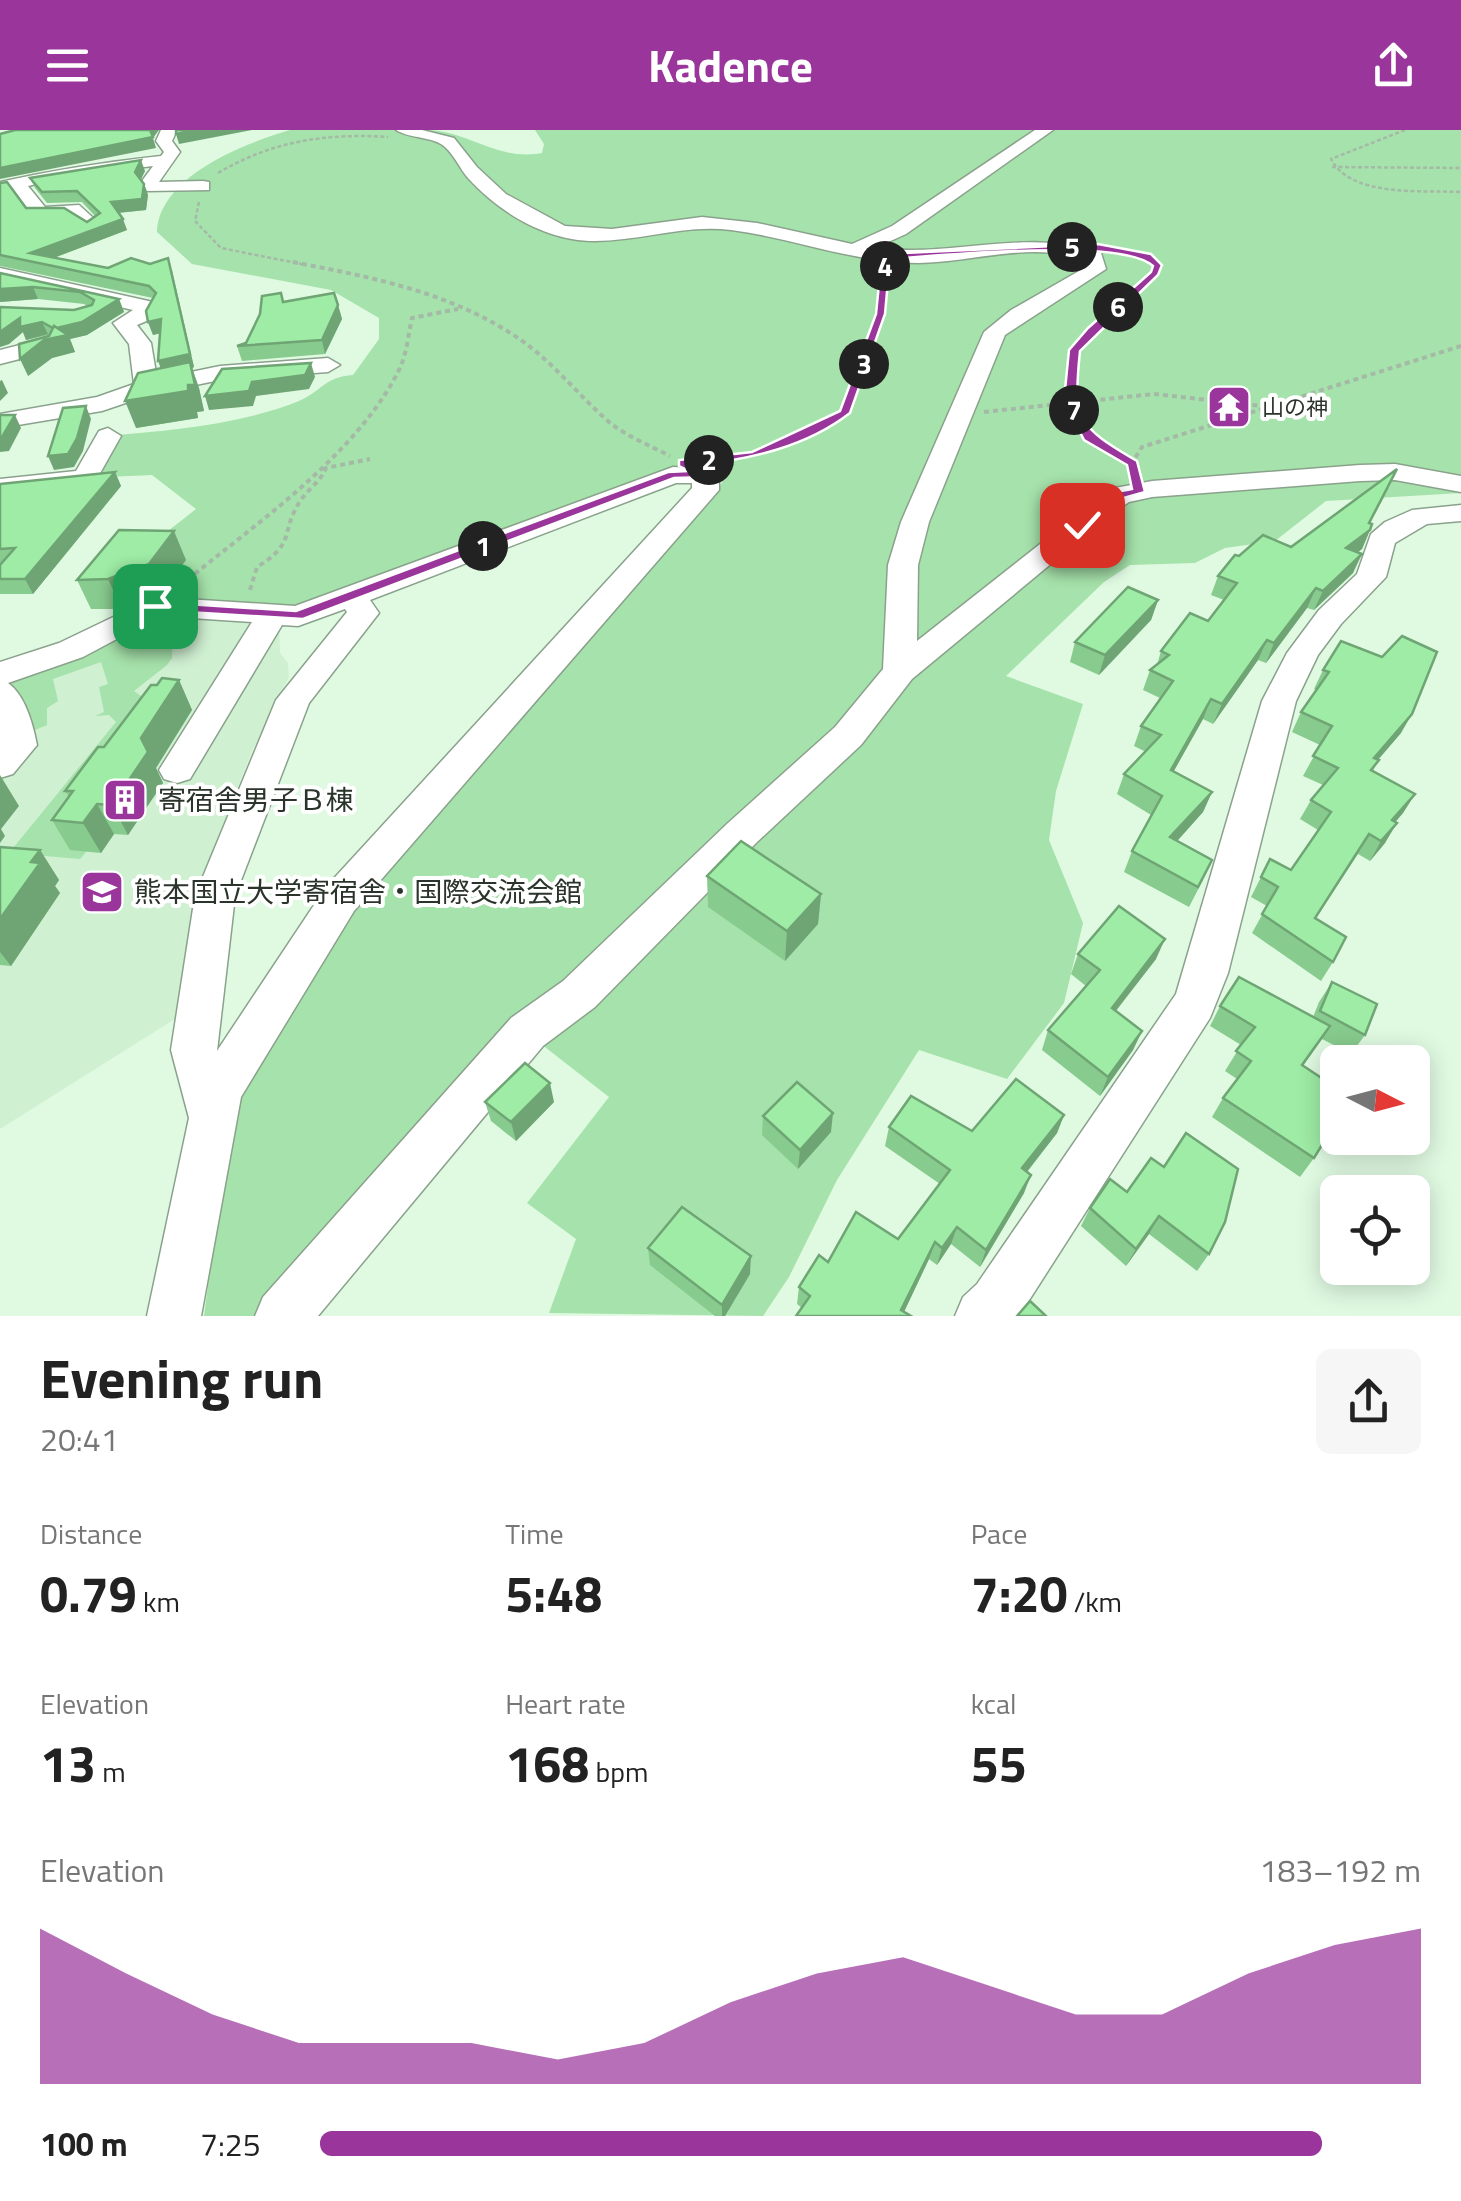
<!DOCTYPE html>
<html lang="en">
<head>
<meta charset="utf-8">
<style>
	body { margin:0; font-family:"Titillium Web","Noto Sans JP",sans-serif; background:#f6f6f6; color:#222; height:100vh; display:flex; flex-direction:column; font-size:38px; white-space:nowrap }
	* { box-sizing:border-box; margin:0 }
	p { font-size:32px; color:#767676 }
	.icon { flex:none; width:55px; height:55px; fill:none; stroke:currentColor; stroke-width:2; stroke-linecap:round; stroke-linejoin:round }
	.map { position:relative; height:1186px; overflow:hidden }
	.panel { display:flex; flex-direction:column; background:#fff; flex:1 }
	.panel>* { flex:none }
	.needle { width:65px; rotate:96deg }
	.tools { position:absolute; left:1320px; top:915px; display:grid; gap:20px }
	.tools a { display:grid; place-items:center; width:110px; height:110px; border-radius:15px; background:#fff; box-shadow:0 5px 25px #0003; font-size:50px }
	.pin { position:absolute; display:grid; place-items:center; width:85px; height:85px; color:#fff; margin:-42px; border-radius:20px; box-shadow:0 5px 15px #0006 }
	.km { position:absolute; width:50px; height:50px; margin:-25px; border-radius:50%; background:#222; color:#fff; font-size:28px; line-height:50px; text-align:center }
	.round { display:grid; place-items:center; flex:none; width:105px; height:105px; border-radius:15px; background:#f6f6f6 }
	.overview { display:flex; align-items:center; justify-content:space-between; height:170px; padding:0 40px }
	h1 { font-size:55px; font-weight:700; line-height:75px }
	.metrics { display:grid; grid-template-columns:repeat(3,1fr); gap:15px; height:170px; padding:10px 40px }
	.metrics div { display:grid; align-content:center }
	.metrics b { font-size:50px; font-weight:700 }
	.metrics small { font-size:28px; font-weight:400 }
	.metrics p { font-size:28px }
	.chart { height:280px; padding:20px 40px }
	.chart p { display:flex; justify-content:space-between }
	.chart svg { width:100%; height:180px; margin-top:10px; fill:#99359b; opacity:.7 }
	ul { padding:0 40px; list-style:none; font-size:32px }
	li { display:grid; grid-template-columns:160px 120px 1fr; align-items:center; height:75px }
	li i { height:25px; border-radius:12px; background:#99359b }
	header { display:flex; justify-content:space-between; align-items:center; height:130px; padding:0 40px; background:#99359b; color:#fff; font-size:45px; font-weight:700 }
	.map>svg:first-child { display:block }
	.built { fill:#d0f0d2 }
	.green { fill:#a6e2ab }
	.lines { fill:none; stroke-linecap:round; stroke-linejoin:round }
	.minor-casing { stroke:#8aa28c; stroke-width:3 }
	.path-far1 { stroke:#a4b9a6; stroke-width:2.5; stroke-dasharray:4 2.5; stroke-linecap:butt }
	.path { stroke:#a4b9a6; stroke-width:4; stroke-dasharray:5 4; stroke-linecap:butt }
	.minor { fill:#fff; fill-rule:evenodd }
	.wall { fill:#88cb8e }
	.shaded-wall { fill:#6fa574 }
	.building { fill:#9eeca5; stroke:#6fa574; stroke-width:2.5 }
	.route { fill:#99359b; stroke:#fff; stroke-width:2.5 }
	.labels { text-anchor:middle; stroke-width:8; stroke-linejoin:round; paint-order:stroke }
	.far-poi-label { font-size:22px; fill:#2a342a; stroke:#fff; text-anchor:start }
	.poi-label { font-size:28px; fill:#2a342a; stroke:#fff; text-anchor:start }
</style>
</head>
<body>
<header><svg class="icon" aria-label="menu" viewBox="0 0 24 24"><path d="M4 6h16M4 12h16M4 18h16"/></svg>Kadence<svg class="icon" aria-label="share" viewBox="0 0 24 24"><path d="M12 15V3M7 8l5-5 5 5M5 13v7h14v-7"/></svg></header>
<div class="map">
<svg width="1461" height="1186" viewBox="0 0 1461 1186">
	<rect width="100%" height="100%" fill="#e0fae2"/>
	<!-- built -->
	<polygon class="built" points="163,486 279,492 280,523 288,533 289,547 253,619 221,699 184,831 178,887 0,999 0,550"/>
	<!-- green -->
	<g class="green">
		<path d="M290,0C337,0 384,0 430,0C472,3 498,31 542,23L544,14L535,0H1461V363L1326,371L1275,411L1225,418L1195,433L1130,435L1104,452L1006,546L1083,574L1056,661L1049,710L1083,793L1064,873L1007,949L919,920L837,1050L789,1147L763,1186L549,1183L576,1109L527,1073L609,967L527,903L255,1186H204L219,1073L231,1005L247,951L351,777L714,367L725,347L673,345L298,486L155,476L108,466L163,405L196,379L152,345L85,348L108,306C171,300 239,295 299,271C322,261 324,247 353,245L379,209V188L331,160L192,134L157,102C159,46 245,13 290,0Z"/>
		<polygon points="163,486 204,486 173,506 172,528 167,535 134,561 149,572 86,722 80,729 9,723 116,592 109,585 95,586 104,582 99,557 108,554 101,532 53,549 58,571 47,578 47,595 28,603 5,549"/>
	</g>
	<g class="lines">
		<defs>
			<g id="minor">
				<path d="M161,0H177L172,11L180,22L159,52L203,51L209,52V60L147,61L142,51L153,36L71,46L28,56L45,77L79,75L100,94L91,100L69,85L34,87L13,59L0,62V52C54,40 106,32 161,26L164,22L156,11Z"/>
				<path d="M396,0H422L454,8L477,37L506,64L565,96L612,99L702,87L757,93L852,114L892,96L1035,0H1053L906,104L875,118C952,128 1026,97 1101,123L1106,139L1005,205L929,392L918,435L917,511L1110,359L1152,351L1360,335L1395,334L1461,346V362L1395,350L1360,351L1152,367L1129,372L1110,385L912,549L861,615L756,713L595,877L543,916L318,1186H255L263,1167L511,888L563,851L728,693L835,597L883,539L888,435L901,392L984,202L1011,180L1086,137L1085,130C1030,111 975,132 919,133C854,133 794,108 731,100C684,94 641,111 595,111C546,111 500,83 468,48C460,39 455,26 445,17C433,6 410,9 396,0Z"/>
				<polygon points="0,138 153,172 157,176 149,190 137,195 151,213 157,249 220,236 328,228 340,235 328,242 220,250 152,264 102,281 0,298 0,284 97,267 134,254 129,214 113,193 133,180 0,150"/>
				<polygon points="47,208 55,210 58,215 55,220 0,234 0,220"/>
				<polygon points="108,298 121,306 94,354 0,365 0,349 76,341 99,301"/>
				<path d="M673,337L715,339L719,345V360L354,781L241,967L201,1186H147L189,988L171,920L195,766L276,570L347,482L345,479L298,496L282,495L190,649L177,653L164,649L159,640L252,492L160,486L83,527L8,553C25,565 33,594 37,615L13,644L0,648V532L59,513L155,467L295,476ZM676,353H692V358L326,757L217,921L235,766L309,573L379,483L370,470Z"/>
				<polygon points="1461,375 1461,391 1427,394 1395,413 1386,447 1341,494 1318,525 1296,571 1228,843 1210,888 1019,1186 955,1186 963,1167 977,1154 1176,864 1262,571 1287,523 1319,480 1357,444 1371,404 1385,392 1412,380"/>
			</g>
		</defs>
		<!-- minor casing -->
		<use href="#minor" class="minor-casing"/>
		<!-- path-far1 -->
		<g class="path-far1">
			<path d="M1405,0L1331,29C1351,68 1424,60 1461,62"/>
			<polyline points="1332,37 1461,38"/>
			<path d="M218,43C272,11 326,3 388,7"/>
			<polyline points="199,72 195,91 221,118 306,135"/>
			<polyline points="1110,119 1148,126 1157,135"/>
		</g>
		<!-- path -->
		<g class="path">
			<path d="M293,132C370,147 445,161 512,204C550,228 576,263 609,292C626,306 651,316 670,326"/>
			<polyline points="984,282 1154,264 1261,276"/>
			<polyline points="721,328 754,325 845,283 881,184 886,144"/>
			<polyline points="1131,333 1088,307 1069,270 1075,220 1155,143 1154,132"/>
			<polyline points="1135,344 1132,333 1142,317 1461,216"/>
			<path d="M181,455C254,395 356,326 399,240C407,224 408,205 412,188L458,179"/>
			<path d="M250,460L257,437C298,412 279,402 301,370C309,358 320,352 326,338L370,329"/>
		</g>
		<!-- minor -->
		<use href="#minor" class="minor"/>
	</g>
	<!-- wall -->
	<g class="wall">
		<polygon points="145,41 141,49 144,54 148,65 146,80 119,83 127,100 54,128 108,138 172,140 194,237 192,238 199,258 204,281 197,282 198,288 136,298 160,238 160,203 153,205 148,192 153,168 0,136 0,53 26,78 87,92 95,86 82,72 47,73 35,58 30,48"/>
		<polygon points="0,143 119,169 124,182 87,205 70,209 75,222 52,228 28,246 49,205 26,210 23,202 9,214 0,217 0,177 74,180 87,176 84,174 38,169 0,172"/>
		<polygon points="283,172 338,175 342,189 325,224 242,231 237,216 246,213"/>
		<polygon points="115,342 121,356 33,464 0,464 0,354"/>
		<polygon points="1389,358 1370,393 1370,400 1362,419 1358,422 1353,443 1314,480 1307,478 1266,533 1258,530 1213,594 1203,589 1174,641 1212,662 1203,682 1177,711 1203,750 1189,777 1124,742 1132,721 1151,685 1117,664 1124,644 1146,622 1134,616 1141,596 1160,568 1143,560 1150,540 1157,535 1161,521 1208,491 1224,470 1211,465 1218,446 1239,426 1291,417"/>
		<polygon points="186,430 161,464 122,479 91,479 77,450"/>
		<polygon points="1158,470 1151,490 1099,545 1070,532 1075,512"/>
		<polygon points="1341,511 1401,603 1378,630 1373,641 1415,664 1403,683 1395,692 1385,713 1370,731 1358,724 1316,788 1333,832 1321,851 1252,803 1267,776 1251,767 1270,729 1291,740 1318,700 1300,689 1311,670 1323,655 1303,646 1320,615 1292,602 1301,582 1316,560 1314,559 1323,540"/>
		<polygon points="179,550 192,580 156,638 163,653 128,705 114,704 101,723 70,720 52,690 69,667 65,661 104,617 157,555"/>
		<polygon points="0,717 40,720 59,750 55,756 60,763 11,836 0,835"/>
		<polygon points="707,746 821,764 818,794 785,831 708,777"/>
		<polygon points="1078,824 1156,829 1116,881 1142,901 1133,920 1100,966 1042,920 1048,900 1086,856 1071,844"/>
		<polygon points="1332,852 1365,905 1351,924 1322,909 1303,936 1314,1028 1300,1047 1212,987 1223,968 1237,949 1225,941 1241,915 1210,896 1220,876 1313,887 1319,872"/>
		<polygon points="485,972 554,972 516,1011 491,991"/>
		<polygon points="1064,985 1057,1003 1027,1042 1024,1063 980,1137 951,1114 937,1135 929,1129 904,1182 802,1178 797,1174 799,1157 828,1132 898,1109 940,1054 885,1016 889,997 972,1001"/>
		<polygon points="763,986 831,1002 798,1039 762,1005"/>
		<polygon points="1110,1049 1209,1124 1197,1141 1149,1104 1126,1136 1081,1096 1090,1078"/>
		<polygon points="648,1118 750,1144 725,1186 715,1186 650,1135"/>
	</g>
	<!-- shaded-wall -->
	<g class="shaded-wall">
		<polygon points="150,0 159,0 153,8 156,18 0,49 0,38"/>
		<polygon points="196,0 252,0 179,14 176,4"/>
		<polygon points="141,30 145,41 139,53 135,42"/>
		<polygon points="144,54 148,65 146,80 115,83 111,72"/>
		<polygon points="123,89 127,100 40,133 30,123"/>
		<polygon points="168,128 194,237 192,238 199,258 204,281 197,282 198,288 136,298 125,271 163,244 158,231"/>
		<polygon points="33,157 38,169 0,172 0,159"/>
		<polygon points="119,169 124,182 87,205 70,209 75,222 52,228 28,246 20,229 44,210 55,199"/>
		<polygon points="338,175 342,189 325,224 322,210"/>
		<polygon points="20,188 42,192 48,204 26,210 23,202 9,214 0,217 0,202"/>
		<polygon points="161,189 166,202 153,205 148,192"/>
		<polygon points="311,233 315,247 309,259 256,266 253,276 209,280 205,266"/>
		<polygon points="2,250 8,263 0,271 0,251"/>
		<polygon points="86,276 91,289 83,321 74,337 54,340 48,326"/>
		<polygon points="15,285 21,298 9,321 0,322 0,307"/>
		<polygon points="1397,339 1364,405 1370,400 1362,419 1337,438 1346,418 1369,393"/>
		<polygon points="115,342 121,356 33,464 25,449"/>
		<polygon points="174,401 186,430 161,464 122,479 108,449"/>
		<polygon points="1362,424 1353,443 1314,480 1323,461"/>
		<polygon points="1316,458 1307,478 1266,533 1274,513"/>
		<polygon points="1158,470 1151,490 1099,545 1105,525"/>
		<polygon points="1267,510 1258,530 1213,594 1222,574"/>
		<polygon points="179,550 192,580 156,638 163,653 128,705 112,675 141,608"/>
		<polygon points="1211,569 1203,589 1163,660 1171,640"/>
		<polygon points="1412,584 1401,603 1363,647 1374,628"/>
		<polygon points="0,645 19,676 1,699 5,706 0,713"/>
		<polygon points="1212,662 1203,682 1162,728 1170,707"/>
		<polygon points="1415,664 1403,683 1380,710 1392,690"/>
		<polygon points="97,674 114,704 101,723 83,693"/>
		<polygon points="1397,693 1385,713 1370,731 1381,711"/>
		<polygon points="40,720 59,750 55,756 60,763 11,836 0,822 0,789 31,732"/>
		<polygon points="821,764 818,794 785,831 787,801"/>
		<polygon points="1165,809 1156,829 1103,897 1112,878"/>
		<polygon points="1142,901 1133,920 1100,966 1108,947"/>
		<polygon points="550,953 554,972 516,1011 511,992"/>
		<polygon points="833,983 831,1002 798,1039 800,1020"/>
		<polygon points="1064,985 1057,1003 1015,1057 1022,1038"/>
		<polygon points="1031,1045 1024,1063 980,1137 986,1120"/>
		<polygon points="1159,1086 1149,1104 1126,1136 1136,1119"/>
		<polygon points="957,1097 951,1114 937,1135 942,1118"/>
		<polygon points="935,1112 929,1129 902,1186 901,1180"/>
		<polygon points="751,1126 750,1144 725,1186 722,1186 722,1175"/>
	</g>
	<!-- building -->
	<g class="building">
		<polygon points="15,0 150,0 153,7 0,38 0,4"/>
		<polygon points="176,0 196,0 176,4"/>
		<polygon points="141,30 135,42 144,54 142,69 111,72 123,89 30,123 108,138 131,128 150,134 168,128 190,224 158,231 161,189 148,192 146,181 156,163 149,156 0,125 0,53 7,52 26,78 64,78 87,92 100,83 77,61 42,62 30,48"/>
		<polygon points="0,143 119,169 82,192 57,198 54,196 53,198 42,192 20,197 20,188 0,202 0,177 74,180 92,175 94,170 80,162 33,157 0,159"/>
		<polygon points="281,163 283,172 334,163 338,175 322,210 237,216 246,213 260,184 262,166"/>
		<polygon points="54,196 68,205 44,210 20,229 19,214 49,206"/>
		<polygon points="190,232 195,255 188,255 188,261 125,271 138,243"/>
		<polygon points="311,233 305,245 252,252 249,261 205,266 222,239"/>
		<polygon points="86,276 77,308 68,324 48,326 63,278"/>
		<polygon points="0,285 15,285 2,307 0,307"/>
		<polygon points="1397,339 1369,393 1372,394 1370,400 1346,418 1362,424 1323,461 1316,458 1274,513 1267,510 1222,574 1211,569 1171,640 1212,662 1170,707 1212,730 1198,757 1132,721 1162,666 1124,644 1161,605 1141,596 1173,551 1150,540 1169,525 1161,521 1190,483 1208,491 1237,453 1218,446 1235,425 1239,426 1263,405 1291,417"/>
		<polygon points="115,342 25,449 0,449 0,435 15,418 0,419 0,354"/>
		<polygon points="119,400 174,401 149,434 108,449 77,450"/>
		<polygon points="1128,457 1158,470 1105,525 1075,512"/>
		<polygon points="1402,506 1437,522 1412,584 1374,628 1379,630 1371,640 1415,664 1392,690 1397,693 1381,711 1369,704 1315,788 1346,807 1333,832 1262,784 1278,757 1261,747 1270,729 1291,740 1331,682 1311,670 1338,638 1313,626 1332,596 1301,582 1329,542 1323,540 1341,511 1382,527"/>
		<polygon points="162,548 179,550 141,608 148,622 112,675 97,674 83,693 52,690 73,661 65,661 98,617 104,617 151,555 157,555"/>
		<polygon points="741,711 821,764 787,801 707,746"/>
		<polygon points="0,717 40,720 31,732 40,733 0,789"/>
		<polygon points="1119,776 1165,809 1112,878 1142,901 1108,947 1048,900 1100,840 1078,824"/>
		<polygon points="1239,847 1330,896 1302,935 1338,959 1338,989 1314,1028 1223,968 1251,931 1236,921 1255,897 1220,876"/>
		<polygon points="1332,852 1377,874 1365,905 1320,881"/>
		<polygon points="525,933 550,953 511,992 485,972"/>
		<polygon points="1016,949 1064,985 1022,1038 1031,1045 986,1120 957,1097 942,1118 935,1112 901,1180 911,1186 796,1186 810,1166 799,1157 819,1125 828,1132 856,1082 898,1109 950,1040 889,997 911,966 972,1001"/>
		<polygon points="797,952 833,983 800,1020 763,986"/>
		<polygon points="1186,1003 1238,1039 1225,1092 1209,1124 1159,1086 1136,1119 1090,1078 1110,1049 1127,1062 1151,1028 1164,1037"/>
		<polygon points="682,1077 751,1126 722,1175 648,1118"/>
		<polygon points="1030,1171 1046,1186 1017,1186"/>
	</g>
	<!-- route -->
	<path class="route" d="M1098,114L1151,124L1162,135L1158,145L1080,221C1073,290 1077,296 1137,331L1145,362L1124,368L1087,398L1076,395L1116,362L1132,359L1127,335L1084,310L1064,270L1069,220L1088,198L1151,142L1153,136C1121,107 939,126 890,129L885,184L850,283C806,317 751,329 697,335L710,342V347L674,348L303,489L155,480L148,476L155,472L296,481L668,342L689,341L679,336V330L752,322L840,281L876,184L882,124Z"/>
	<!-- icons -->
	<defs>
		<symbol id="temple-square" viewBox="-11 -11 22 22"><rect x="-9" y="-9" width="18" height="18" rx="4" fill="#99359b" stroke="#fff"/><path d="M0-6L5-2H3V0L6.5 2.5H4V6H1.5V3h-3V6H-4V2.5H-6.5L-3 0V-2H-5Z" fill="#fff"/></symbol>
		<symbol id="building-square" viewBox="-11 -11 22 22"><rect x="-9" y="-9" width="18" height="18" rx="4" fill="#99359b" stroke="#fff"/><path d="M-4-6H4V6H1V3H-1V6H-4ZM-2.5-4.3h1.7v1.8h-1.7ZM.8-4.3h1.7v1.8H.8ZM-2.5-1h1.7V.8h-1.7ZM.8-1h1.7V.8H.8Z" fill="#fff"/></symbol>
		<symbol id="university-square" viewBox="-11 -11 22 22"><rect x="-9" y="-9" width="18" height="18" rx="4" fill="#99359b" stroke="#fff"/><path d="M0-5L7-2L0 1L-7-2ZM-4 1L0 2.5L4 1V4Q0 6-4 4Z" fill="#fff"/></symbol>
	</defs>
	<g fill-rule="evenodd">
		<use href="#temple-square" x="1204" y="252" width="50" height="50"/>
		<use href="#building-square" x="100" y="645" width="50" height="50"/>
		<use href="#university-square" x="77" y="737" width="50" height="50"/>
	</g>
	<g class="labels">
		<!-- far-poi labels -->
		<g class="far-poi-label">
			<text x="1262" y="285">山の神</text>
		</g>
		<!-- poi labels -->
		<g class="poi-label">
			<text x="158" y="680">寄宿舎男子Ｂ棟</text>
			<text x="134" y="772">熊本国立大学寄宿舎・国際交流会館</text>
		</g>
	</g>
</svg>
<div class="tools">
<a><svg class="needle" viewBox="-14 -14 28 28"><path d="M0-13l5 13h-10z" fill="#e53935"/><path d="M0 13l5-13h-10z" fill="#767676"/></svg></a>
<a><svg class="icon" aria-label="locate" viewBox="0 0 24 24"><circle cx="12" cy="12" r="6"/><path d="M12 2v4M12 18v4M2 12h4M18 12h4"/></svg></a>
</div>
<div class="pin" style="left:155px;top:476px;background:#1e9e55"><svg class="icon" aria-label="arrive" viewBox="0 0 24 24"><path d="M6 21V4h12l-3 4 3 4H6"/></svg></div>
<div class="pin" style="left:1082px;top:395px;background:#d93025"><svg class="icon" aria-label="check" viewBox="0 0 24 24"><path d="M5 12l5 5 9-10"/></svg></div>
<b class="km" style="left:483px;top:416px">1</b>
<b class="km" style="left:709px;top:330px">2</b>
<b class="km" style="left:864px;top:234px">3</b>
<b class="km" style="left:885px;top:136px">4</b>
<b class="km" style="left:1072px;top:117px">5</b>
<b class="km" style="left:1118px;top:177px">6</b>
<b class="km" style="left:1074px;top:280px">7</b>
</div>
<section class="panel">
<div class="overview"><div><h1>Evening run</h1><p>20:41</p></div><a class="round"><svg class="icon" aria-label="share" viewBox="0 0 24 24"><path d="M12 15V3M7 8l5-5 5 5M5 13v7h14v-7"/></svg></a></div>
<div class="metrics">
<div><p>Distance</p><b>0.79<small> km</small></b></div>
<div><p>Time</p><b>5:48</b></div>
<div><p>Pace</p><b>7:20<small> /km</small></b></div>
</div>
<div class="metrics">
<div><p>Elevation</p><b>13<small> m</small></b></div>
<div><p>Heart rate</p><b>168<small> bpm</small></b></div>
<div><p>kcal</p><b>55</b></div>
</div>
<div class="chart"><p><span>Elevation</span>183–192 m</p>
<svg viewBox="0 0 160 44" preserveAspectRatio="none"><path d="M0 44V6L10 17L20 27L30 34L40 34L50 34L60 38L70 34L80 24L90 17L100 13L110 20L120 27L130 27L140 17L150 10L160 6V44z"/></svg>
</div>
<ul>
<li><b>100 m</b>7:25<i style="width:91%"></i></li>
</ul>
</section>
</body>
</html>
